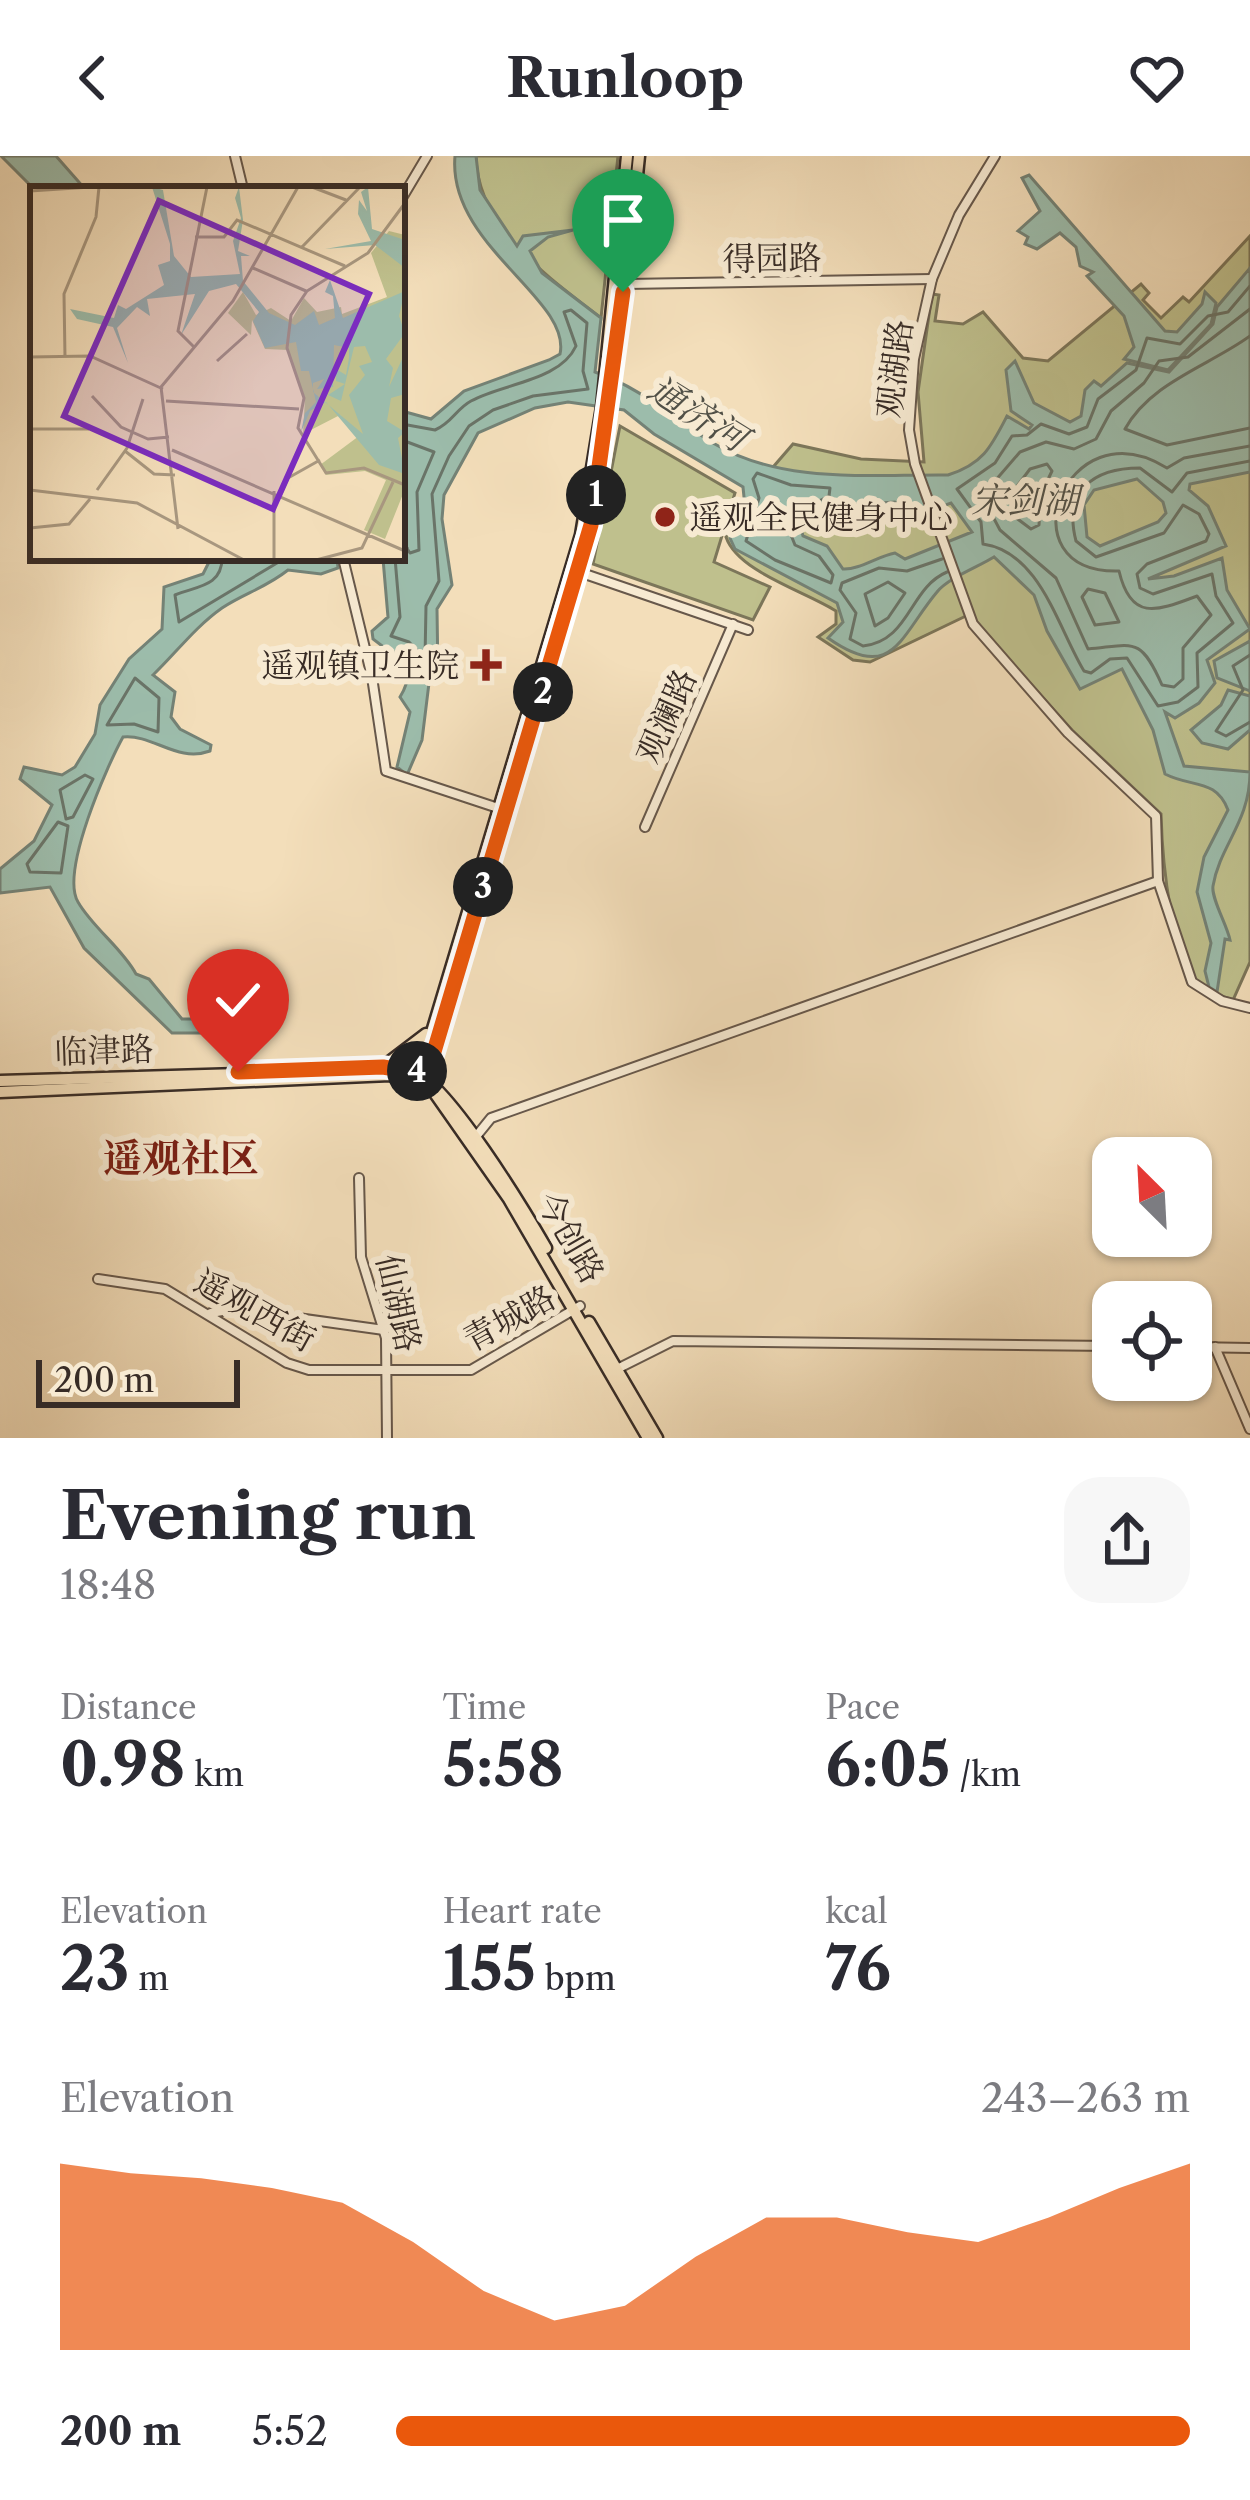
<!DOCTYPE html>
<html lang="en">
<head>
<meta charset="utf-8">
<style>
	body { margin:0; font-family:"Libre Caslon Text","Noto Serif SC",serif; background:#f7f7f7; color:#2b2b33; height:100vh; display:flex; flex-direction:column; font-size:45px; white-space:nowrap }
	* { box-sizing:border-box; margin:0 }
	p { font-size:39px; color:#7c7c81 }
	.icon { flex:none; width:66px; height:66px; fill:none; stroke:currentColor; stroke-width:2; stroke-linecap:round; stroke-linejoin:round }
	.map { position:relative; height:1282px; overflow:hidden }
	.panel { display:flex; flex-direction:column; background:#fff; flex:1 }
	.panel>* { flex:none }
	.needle { width:78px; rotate:336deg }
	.fabs { position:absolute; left:1092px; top:981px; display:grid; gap:24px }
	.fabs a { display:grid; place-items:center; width:120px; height:120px; border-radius:24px; background:#fff; box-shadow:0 3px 9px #0004; font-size:60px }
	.scale { position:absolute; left:36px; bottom:30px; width:204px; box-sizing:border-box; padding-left:12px; border:6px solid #382c26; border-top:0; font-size:33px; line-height:42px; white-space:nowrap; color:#382c26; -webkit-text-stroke:9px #f7ead2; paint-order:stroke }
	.pin { position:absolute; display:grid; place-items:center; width:102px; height:102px; color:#fff; margin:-123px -51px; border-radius:50% 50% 50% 0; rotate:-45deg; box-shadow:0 0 12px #0007 }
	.pin .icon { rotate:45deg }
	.km { position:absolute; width:60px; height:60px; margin:-30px; border-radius:50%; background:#222; color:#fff; font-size:33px; line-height:60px; text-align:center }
	.round { display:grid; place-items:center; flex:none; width:126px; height:126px; border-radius:36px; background:#f7f7f7 }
	.head { display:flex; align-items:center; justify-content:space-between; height:204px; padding:0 60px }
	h1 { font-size:66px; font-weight:700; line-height:90px }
	.stats { display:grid; grid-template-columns:repeat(3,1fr); gap:18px; height:204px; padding:12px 60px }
	.stats div { display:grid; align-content:center }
	.stats b { font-size:60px; font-weight:700 }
	.stats small { font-size:33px; font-weight:400 }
	.stats p { font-size:33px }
	.chart { height:336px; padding:24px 60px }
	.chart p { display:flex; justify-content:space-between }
	.chart svg { width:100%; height:216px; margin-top:12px; fill:#ea580c; opacity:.7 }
	ul { padding:0 60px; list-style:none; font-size:39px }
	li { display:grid; grid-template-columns:192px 144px 1fr; align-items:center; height:90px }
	li i { height:30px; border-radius:15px; background:#ea580c }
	header { display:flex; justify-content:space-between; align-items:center; height:156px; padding:0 60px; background:#fff; font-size:54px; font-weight:700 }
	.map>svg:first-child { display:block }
	.green { fill:#bfc08d; stroke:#7c765a; stroke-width:3 }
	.water { fill:#9cbcab; stroke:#748276; stroke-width:3; fill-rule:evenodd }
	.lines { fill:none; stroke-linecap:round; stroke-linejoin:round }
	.shore { stroke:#6a7468; stroke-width:3 }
	.minor-casing { stroke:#67584b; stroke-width:12 }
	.major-casing { stroke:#382c26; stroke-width:15 }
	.minor { stroke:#f7ead2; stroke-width:8 }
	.major { stroke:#f3deba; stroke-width:10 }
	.route-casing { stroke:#fff; stroke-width:24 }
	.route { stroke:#ea580c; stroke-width:15 }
	.poi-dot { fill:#8f2418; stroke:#f7ead2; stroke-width:4.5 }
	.labels { text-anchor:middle; stroke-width:12; stroke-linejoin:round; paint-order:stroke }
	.street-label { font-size:33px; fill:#382c26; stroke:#f7ead2 }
	.poi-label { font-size:33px; fill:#382c26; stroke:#f7ead2; text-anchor:start }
	.water-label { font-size:36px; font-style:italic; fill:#515047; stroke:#f7ead2 }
	.quarter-label { font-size:39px; font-weight:bold; fill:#7a1f14; stroke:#f7ead2 }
	.inset-road { fill:none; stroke:#a8977f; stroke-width:3 }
	.view { fill:#7b2cbf; fill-opacity:0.15; stroke:#7b2cbf; stroke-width:6 }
	.inset-edge { fill:none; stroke:#382c26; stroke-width:6 }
</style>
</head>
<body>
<header><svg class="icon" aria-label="back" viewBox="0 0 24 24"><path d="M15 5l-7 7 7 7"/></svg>Runloop<svg class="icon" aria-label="heart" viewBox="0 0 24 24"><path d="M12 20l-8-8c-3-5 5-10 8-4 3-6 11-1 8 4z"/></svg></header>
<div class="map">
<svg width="1250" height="1282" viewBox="0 0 1250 1282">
	<rect width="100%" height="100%" fill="#f3deba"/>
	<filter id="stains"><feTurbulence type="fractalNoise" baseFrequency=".00167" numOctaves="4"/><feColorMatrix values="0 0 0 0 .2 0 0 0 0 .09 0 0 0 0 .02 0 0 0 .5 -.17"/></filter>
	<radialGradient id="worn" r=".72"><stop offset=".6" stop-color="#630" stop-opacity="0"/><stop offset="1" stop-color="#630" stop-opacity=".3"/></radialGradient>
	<!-- green -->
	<g class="green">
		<path d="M476,0H618L601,162C548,121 477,72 476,0Z"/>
		<path d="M1250,80V806L1233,844C1225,841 1213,838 1206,834C1170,812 1162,697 1161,658L1072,574L968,459L870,506L853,504L818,481L836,468V455C805,435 738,416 726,381L742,347L793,288L861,303L924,306L918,236L932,138L939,139L935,165L963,168L983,156L1023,202L1048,205L1141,128L1149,137L1143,144L1161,162L1183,141L1189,146Z"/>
		<polygon points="620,270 735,337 714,406 770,431 753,464 593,408"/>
	</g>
	<!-- water -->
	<g class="water">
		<polygon points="1,0 56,0 85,33 34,33"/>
		<path d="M455,0H476L480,34L517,90L523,80L573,74L548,81L530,95L542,117L601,162L595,216C642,232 672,262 713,287C783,329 870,318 948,319C983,308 991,291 1007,260L1029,273L1032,269L1011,255L1006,214L1015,205L1034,247L1070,266L1081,260L1085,234L1094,225L1101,230L1127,207L1169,216L1213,168L1217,151L1250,112V316L1190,328L1189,334L1208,350L1226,390L1148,423L1174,420L1222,402L1227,434L1250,473L1207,504L1215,527L1199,547L1175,562L1165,556L1184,610L1250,616C1250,666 1220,689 1213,730C1211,742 1227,769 1230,784L1225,783L1217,836L1209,831L1205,815L1211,787L1197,736L1204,701L1228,654C1216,622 1192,632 1165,618L1153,574L1122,513L1080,533L1047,475L1034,439L994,401C978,411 948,422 937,436C900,480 893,528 828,482L843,466L837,447L735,393L730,382L745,351L743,331L654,278L624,254L568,246L535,252L478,277L444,339L442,363L452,429L437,453L438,520L429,527L422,584L407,619L397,611L410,556L400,541C409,527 410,511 404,496H390L373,483L372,475L388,461L383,403L402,402L407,392L402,388V255L431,263L464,235L549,204L560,198C572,143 447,89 455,0ZM1137,323L1163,346L1166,357L1158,366L1100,390L1087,381L1084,349L1094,334ZM895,346L920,358L951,347L972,376L905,403L895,397C878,400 859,414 843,413L827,390L803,380L801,372C828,348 860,348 895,346Z"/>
		<polygon points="1029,19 1165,175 1177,176 1202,148 1205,136 1216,147 1211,168 1168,214 1124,203 1134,191 1124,160 1087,120 1093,116 1080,110 1076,91 1060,77 1037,93 1025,88 1028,81 1018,75 1040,55 1022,22"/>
		<path d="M211,402H337L338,412L321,418L288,414C267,431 243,438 222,452C195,471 176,497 153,519L175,536L171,561L180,573L211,589L210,595C177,607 153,578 123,581C107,610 60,716 78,746C93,772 122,792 136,818L149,823L182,863H194L205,877H172L84,792L50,731L0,737V713L34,685L52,649L20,623L24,611L62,619L75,611L95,578L100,549L129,503L162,473L164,431L203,418Z"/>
		<polygon points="1250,485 1250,535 1217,522 1214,505"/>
		<polygon points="1228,534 1250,540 1250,574 1228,593 1202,587 1191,574 1221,549"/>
	</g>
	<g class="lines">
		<!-- shore -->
		<g class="shore">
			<path d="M1250,130L1228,156L1208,160L1180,188L1147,182L1136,214L1098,243L1087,271L1069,278L1041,268L1027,279L1012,280L995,307L957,333L981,366L983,388C1040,396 1058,472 1084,515L1091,517L1110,503L1127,502L1158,550L1178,546L1198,531L1197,497L1233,467L1216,440L1212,418L1153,438L1140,432L1137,418L1147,408L1206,385L1209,378L1199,358L1183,349L1164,377L1096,401L1076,385C1063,335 1093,312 1140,312L1172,336L1187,317L1250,305"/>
			<path d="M1250,153L1188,201L1159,205L1144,227L1111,255L1096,283L1074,293L1046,286L1020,296L982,340L1000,374L1056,422L1088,493C1133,489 1140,479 1162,529L1174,531L1183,523V492L1211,459L1197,440C1157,455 1131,466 1119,415C1002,418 1065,248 1167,312L1184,302L1250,290"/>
			<path d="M1250,180C1209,210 1151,226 1125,273L1167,289L1250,272"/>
			<polyline points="402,284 434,296 417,336 419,394 410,397 402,385"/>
			<polygon points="1047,308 1052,315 1041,338 1039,369 1031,373 1015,361 1008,342 1030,313"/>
			<polygon points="757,317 791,329 830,332 829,340 807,351 789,374 795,389 819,400 833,419 831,427 775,404 746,385 759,342 753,323"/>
			<path d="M222,402C222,431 196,430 175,439L179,466L282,404L297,402"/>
			<path d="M395,402L400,461L391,480L409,486L425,502L426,450L439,425L432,338L449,300L469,270L493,254L533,240L588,233L583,215L587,167L571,154L564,156L576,190C560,225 504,227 471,245C456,253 452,267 435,274L402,268"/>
			<path d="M942,403L907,415L879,412L842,427L840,434L856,457L850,483L863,490C910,485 909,432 947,416"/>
			<polygon points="888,426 905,437 888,462 875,470 865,438"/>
			<polygon points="1088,433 1105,437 1119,466 1095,469 1082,441"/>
			<polyline points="1250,499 1233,510 1243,534 1216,575 1226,580 1250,566"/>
			<polygon points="135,522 159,542 158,576 134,568 107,569"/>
			<polygon points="85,619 93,623 73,661 66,663 60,634"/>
			<polygon points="58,666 68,670 61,717 30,716 27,708"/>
		</g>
		<defs>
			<g id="minor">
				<polyline points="235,0 243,33"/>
				<polyline points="995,0 959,59 932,123 914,203 909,274 915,308 973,468 1068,577 1156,660 1158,725 1192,826 1222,845 1250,852"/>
				<polyline points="402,42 427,0"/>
				<polyline points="626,128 932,123"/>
				<polyline points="343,402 372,521 386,615 498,652"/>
				<polyline points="579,416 748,474"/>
				<polyline points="645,671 733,468"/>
				<polyline points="474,983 491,962 1158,725"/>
				<polyline points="359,1022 361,1101 386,1182 387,1282"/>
				<polyline points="98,1123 165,1133 287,1207 309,1214 471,1214 580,1150"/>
				<polyline points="211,1157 233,1153 384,1174"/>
				<polyline points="1191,1191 1250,1192"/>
				<polyline points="1215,1191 1250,1273"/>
				<polyline points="617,1213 673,1185 1113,1190"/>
			</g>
			<g id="major">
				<polyline points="627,0 602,251 581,379 420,916 509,1043 648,1282"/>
				<path d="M565,463C610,313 623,156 639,0"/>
				<polyline points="384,910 426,878"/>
				<polyline points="422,921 430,909 554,498"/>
				<path d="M0,925L410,913C447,926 524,1054 546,1092"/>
				<polyline points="0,936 390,919 420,923"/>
				<polyline points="589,1166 657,1282"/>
			</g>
		</defs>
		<!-- minor casing -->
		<use href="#minor" class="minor-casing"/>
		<!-- major casing -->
		<use href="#major" class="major-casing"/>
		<!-- minor -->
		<use href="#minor" class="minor"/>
		<!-- major -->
		<use href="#major" class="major"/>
	</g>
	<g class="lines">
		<defs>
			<polyline id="route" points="238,916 383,911 424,918 430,909 591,369 623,136"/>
		</defs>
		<!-- route casing -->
		<use href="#route" class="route-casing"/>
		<!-- route -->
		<use href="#route" class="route"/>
	</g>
	<!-- markers -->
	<g class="poi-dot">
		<circle cx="665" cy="361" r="12"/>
		<path d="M480 491h12v12h12v12h-12v12h-12v-12h-12v-12h12z"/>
	</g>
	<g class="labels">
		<!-- street labels -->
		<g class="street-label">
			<text transform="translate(772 102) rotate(-1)" y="12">得园路</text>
			<text transform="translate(894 213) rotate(-83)" y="12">观湖路</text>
			<text transform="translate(666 560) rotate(-66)" y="12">观澜路</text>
			<text transform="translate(104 894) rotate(-2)" y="12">临津路</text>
			<text transform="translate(571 1081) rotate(60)" y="12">今创路</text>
			<text transform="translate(399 1147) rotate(77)" y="12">仙湖路</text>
			<text transform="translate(255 1154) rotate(29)" y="12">遥观西街</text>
			<text transform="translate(509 1162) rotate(-29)" y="12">青城路</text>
		</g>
		<!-- poi labels -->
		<g class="poi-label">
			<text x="689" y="373">遥观全民健身中心</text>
			<text x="459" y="521" text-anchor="end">遥观镇卫生院</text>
		</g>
		<!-- water labels -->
		<g class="water-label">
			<text transform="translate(698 257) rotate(32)" y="13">通济河</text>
			<text x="1025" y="357">宋剑湖</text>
		</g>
		<!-- quarter labels -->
		<g class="quarter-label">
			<text x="181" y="1016">遥观社区</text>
		</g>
	</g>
	<!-- overview -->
	<g transform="translate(30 30)">
		<rect width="375" height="375" fill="#f3deba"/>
		<path d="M359,45L375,49V303L355,353L334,344L356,294L335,285L296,289L290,279L329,250L310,229L273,248L275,212L258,164L235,163L222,134L221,149L198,127L213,106L226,129L241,122L261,135L274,112L287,126L311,121L312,128L357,111L341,67Z" fill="#bfc08d"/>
		<path d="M122,1L133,4L144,70L161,91L210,88L203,55L211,32L205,12L209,1L213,34L208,65L220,70H211L213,95L239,127L265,139L284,125L289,139L305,132L303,110L295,106L300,94L313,132L375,105L369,130L375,147L356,173L363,182L359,201L375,167V208L361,212L357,235L375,246L368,252L375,288L349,279L296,216L280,225L271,246L275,227L286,216L279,185H271L266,156L235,162L223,135L229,126L206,98L179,105L151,149L165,108L117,113L120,130L107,121L87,142L98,177L83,141L47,133L40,123L84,132L88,119L96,123L134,99L128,79L140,75V58ZM304,159L319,162V172L316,189L306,183V195L315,198L298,209L311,215L324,161L335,160L342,176L329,180L335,189L319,209L333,248L283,206V197L294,193L287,203L303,201ZM338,1L342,43L375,54V82L345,59L295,63L341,55L328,28L329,14L337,25L331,6Z" fill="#9cbcab" fill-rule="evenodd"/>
		<path class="inset-road" d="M282,1L316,14M0,5L61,1M375,17L338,67L277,105L261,129L257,162L274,212L268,242L296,287L334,282L375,299M165,51H194L207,34L315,80M272,61L330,1M223,82L276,105M164,161L148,145L177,1M0,171L60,170L133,203M35,172L34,108L66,31L69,1M187,175L217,148M62,210L91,241L118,253L139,251M136,215L269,223M0,243H59M142,264L375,365M95,265L124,288L145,289M0,304L107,317L214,374M67,304L97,262L113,213M251,308L258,292L290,274M0,342L39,338L60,313M148,343L131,201L203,115L268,1M244,374V305M286,374L332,362L363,296"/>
		<path class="view" d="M129,15L339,108L243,323L34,230Z"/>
		<rect width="375" height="375" class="inset-edge"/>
	</g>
	<rect width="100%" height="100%" filter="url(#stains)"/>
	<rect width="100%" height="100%" fill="url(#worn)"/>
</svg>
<div class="fabs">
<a><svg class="needle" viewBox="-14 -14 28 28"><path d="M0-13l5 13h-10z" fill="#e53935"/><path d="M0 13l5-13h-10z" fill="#7c7c81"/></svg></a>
<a><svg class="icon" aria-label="locate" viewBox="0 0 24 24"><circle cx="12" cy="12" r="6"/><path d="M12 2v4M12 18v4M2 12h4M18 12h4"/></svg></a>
</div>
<div class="scale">200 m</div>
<div class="pin" style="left:623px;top:136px;background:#1e9e55"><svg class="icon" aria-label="arrive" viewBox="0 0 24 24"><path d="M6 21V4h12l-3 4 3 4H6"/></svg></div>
<div class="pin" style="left:238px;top:916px;background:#d93025"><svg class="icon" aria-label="check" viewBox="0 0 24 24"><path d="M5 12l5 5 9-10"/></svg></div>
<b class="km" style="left:596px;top:339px">1</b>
<b class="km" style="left:543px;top:536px">2</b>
<b class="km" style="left:483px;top:731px">3</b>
<b class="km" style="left:417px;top:915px">4</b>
</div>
<section class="panel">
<div class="head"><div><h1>Evening run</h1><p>18:48</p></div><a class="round"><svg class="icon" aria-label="share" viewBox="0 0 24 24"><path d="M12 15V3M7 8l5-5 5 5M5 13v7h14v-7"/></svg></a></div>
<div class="stats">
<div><p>Distance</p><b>0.98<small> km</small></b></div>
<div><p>Time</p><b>5:58</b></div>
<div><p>Pace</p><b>6:05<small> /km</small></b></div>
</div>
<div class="stats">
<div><p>Elevation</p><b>23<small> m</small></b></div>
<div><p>Heart rate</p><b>155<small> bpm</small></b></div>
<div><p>kcal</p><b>76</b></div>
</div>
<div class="chart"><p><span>Elevation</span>243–263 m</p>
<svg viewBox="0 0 160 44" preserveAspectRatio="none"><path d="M0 44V6L10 8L20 9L30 11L40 14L50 22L60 32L70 38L80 35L90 25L100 17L110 17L120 20L130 22L140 17L150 11L160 6V44z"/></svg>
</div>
<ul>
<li><b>200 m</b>5:52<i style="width:100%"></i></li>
</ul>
</section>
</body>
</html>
